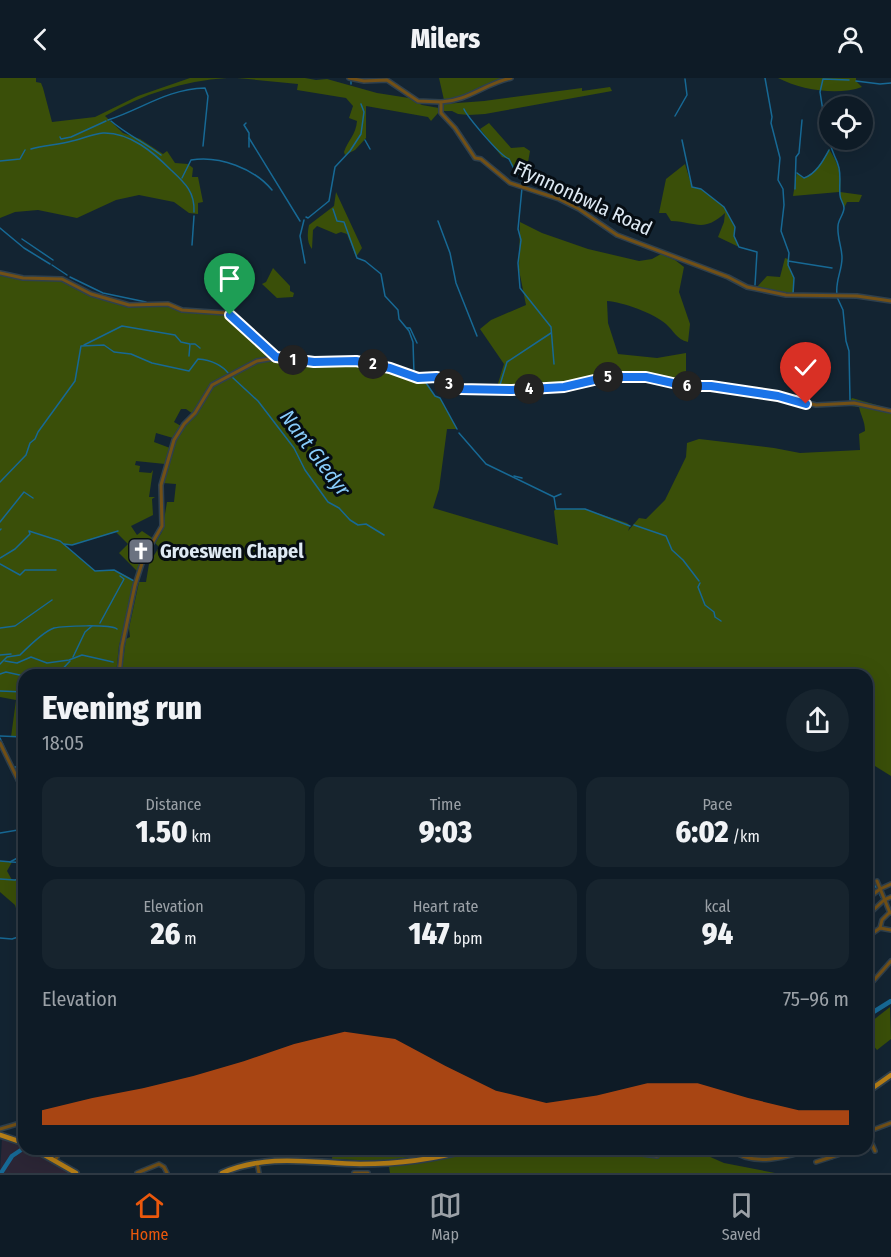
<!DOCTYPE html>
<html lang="en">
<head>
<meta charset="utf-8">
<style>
	body { margin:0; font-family:"Fira Sans Condensed",sans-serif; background:#17242e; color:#f1f3f6; height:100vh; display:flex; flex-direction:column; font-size:22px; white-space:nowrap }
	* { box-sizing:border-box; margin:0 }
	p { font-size:20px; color:#9ba1a7 }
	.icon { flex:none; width:33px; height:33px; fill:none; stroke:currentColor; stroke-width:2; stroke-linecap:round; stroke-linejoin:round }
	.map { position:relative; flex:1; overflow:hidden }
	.drawer { position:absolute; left:18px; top:591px; width:855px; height:486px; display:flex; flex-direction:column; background:#0e1b26; border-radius:18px; box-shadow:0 6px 24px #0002,0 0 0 2px #2e3943 }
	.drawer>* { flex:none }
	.controls { position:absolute; left:819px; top:18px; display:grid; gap:12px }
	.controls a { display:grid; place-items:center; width:54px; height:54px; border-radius:50%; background:#0e1b26; box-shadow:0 6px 24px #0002,0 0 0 2px #2e3943; font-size:30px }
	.pin { position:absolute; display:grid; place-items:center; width:51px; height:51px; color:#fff; margin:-62px -26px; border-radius:50% 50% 50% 0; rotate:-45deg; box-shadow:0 0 6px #0007 }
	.pin .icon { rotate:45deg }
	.km { position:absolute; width:30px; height:30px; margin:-15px; border-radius:50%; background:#222; color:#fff; font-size:16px; line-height:30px; text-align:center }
	.round { display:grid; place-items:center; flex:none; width:63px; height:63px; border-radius:32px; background:#17242e }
	.overview { display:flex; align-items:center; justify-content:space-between; height:102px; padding:0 24px }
	h1 { font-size:33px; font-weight:800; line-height:45px }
	.figures { display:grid; grid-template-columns:repeat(3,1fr); gap:9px; height:102px; padding:6px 24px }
	.figures div { display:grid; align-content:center; border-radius:15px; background:#17242e; text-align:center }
	.figures b { font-size:30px; font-weight:800 }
	.figures small { font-size:16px; font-weight:400 }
	.figures p { font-size:16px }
	.chart { height:168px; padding:12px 24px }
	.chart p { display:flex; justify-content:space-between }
	.chart svg { width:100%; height:108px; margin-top:6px; fill:#ea580c; opacity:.7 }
	header { display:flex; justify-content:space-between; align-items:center; height:78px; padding:0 24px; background:#0e1b26; font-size:27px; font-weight:800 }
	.menu { display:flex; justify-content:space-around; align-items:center; height:84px; border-top:2px solid #2e3943; background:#0e1b26; font-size:16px; color:#9ba1a7 }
	.menu a { display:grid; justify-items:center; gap:3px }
	.menu .current { color:#ea580c }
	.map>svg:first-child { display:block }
	.industrial { fill:#2c2636 }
	.green { fill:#3a4f09 }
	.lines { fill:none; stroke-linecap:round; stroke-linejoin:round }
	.stream { stroke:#176995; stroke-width:1.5 }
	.river { stroke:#176995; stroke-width:4.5 }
	.minor-casing { stroke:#2f404d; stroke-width:6 }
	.major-casing { stroke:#2f404d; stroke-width:8 }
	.minor { stroke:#725016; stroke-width:3 }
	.major { stroke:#b77f17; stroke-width:4.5 }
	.route-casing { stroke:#fff; stroke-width:12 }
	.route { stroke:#1a73e8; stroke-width:8 }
	.labels { text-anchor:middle; stroke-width:6; stroke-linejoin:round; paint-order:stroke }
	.street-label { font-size:20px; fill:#dee9f3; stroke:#060d13 }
	.poi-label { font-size:20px; font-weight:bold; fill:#dee9f3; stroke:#060d13; text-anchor:start }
	.water-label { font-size:21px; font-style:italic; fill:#88ccfa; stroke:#060d13 }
</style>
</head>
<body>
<header><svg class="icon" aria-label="back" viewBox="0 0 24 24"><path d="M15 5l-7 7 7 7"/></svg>Milers<svg class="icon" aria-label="person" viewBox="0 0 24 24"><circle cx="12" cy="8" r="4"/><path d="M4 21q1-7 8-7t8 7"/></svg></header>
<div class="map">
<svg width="891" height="1095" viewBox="0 0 891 1095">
	<rect width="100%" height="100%" fill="#132432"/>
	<!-- industrial -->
	<polygon class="industrial" points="2,1060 21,1067 24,1071 73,1095 0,1095"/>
	<!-- green -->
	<g class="green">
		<path d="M0,0H36V4L41,5L43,10L52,44L95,39L138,18L190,0H227C183,3 143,16 105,38L123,55L140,61L163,76L167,73L175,85L188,86L193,90L192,99H198L203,124L198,125V136L189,135L174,124L139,117L116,122L77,140L38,132L15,134L0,140Z"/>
		<path d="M237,0H305L316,2L327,1L377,15L409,20L422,27L439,30L438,35L431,43L428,39L366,28V60L355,72L345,77L344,74C348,62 356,57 357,43L349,40L353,28L346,20L297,12L298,6Z"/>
		<polygon points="439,0 505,0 480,9 460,21 444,22"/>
		<path d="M778,0H856V3L862,9C838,18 801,12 778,0Z"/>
		<polygon points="610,9 612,13 485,36 469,37 458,36 452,33 444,33 444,26 484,23 582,10 582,13"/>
		<polygon points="489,45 511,70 524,69 530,73 527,90 528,109 521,107 523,100 515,93 509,81 502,79 480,51"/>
		<path d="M829,71C838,85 842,96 840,114L862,117L859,124H847L844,130L839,114L793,118L797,94L803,100C816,95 823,82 829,71Z"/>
		<path d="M685,86L692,109L701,111L724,129L735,149L734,158L739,169L718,159L724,144L725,135C703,155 697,144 671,143L666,135H659L666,101Z"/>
		<path d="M336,114L362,170L356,179L347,156L341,154L336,156L317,148L313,152L312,171C307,165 307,156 309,147L334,128Z"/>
		<path d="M520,144L542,155L588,171L639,183L652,181L661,176L675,182L684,189L679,214L690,246L688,264C676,261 674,253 666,246C654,235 622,224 607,223L608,245L618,276L657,280L686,275V308L651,299H607L564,309L496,312L504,286L480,251L491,242L526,227L519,192Z"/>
		<polygon points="785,180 788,181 788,187 794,200 793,216 757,209 767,198 780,199"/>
		<polygon points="273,190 290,208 290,213 294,215 293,219 277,220 262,206 266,204"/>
		<path d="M0,197L24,202L64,203L90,217L126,228H170L177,231L225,236L238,244L272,276L245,287L213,304L193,336L186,331H181L174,344L181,348L173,360L156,355L154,364L170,370L165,386L136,383L135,387L140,388L139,394L151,395L153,392L149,419H155L152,421L153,437L131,448L137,457L142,453L154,461L147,471L145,469L142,472L139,470L136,473L141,483L138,494L119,475L128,466L116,454L72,467L63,466L95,493C108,490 127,494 135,506L119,568L116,597H24V659H11L16,622L0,619Z"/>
		<path d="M275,281L309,285L353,284L424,302L435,318L440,320L457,351H447L439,411L433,430L558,467L554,433L556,431H585L627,445L630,448L628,453L639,440L646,441L665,422L686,379L687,365L699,361L708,362L774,370L800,375L860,372L859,356L865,353C865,343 861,338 859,329L843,327V323L849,324L852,320L891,331V698L867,683V597H121L126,561L130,559L129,550L139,504H146L149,486L159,469L155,465L162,454L167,424H174L176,406L163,405L173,367L181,352L197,335L214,307L256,284Z"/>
		<polygon points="0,783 12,784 7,793 12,802 24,799 24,857 15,827 0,814"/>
		<polygon points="890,929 891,961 877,972 867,960 867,947"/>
		<polygon points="329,1071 634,1072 708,1078 724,1085 775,1095 390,1095 388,1083 411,1079 381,1083 332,1081 333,1072"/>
	</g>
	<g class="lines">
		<!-- stream -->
		<g class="stream">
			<polyline points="765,0 772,39 771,45 780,80 778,102 783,111 784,127 781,153 789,175 788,187 794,200 793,216"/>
			<polyline points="351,3 351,6"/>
			<polyline points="856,3 880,6 891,5"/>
			<path d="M464,31C467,38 499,77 509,81L515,93L523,100L521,107"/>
			<polyline points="823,33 820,14 823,1 849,2"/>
			<polyline points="675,38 687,17 685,1"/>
			<path d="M108,42C142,31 167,11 205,10L208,18L203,68"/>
			<path d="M111,43C126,56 144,64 161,77"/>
			<polyline points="246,45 244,47 249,55 249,69"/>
			<polyline points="60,59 61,61 71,59 106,43"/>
			<polyline points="249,60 300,143"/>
			<polyline points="365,62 370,71"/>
			<polyline points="682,62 692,109 701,111 724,129 735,149 734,158 739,169 757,174 755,207"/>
			<path d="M830,62C831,76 836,77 839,90C841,99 839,108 840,117C840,122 844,125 844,130C844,136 838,142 838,148C837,160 842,169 842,180C842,193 835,203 837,217"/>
			<path d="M31,71C44,67 58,67 72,63C82,61 92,56 103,55C130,54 154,75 171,92C185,105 195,114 194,134"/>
			<polyline points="0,83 20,81 25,72"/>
			<path d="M797,95L804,100C816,96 823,83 829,72"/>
			<path d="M182,100L191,82C219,77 255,91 272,112"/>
			<polyline points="522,110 518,151 521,162 518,185 520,210 551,249 554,286"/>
			<polyline points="795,111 796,79 799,75 802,42"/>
			<polyline points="333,131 337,143 344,144 357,180 365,183 381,196 385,218 398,232 399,241 409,253 413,264 414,296"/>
			<polyline points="306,139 308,140 329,123 335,89 350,73 361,56 364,34 361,26"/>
			<polyline points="304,142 300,158 305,185"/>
			<polyline points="438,143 450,175 456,205 477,258"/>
			<polyline points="0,150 24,170 50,186"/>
			<polyline points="22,161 53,182"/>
			<polyline points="192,167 194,138"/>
			<polyline points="788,183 832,190"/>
			<polyline points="52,187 67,197"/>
			<polyline points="70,199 103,215 146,224"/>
			<polyline points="837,219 843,232 846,263 849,273 850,322"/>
			<polyline points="407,250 410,250 417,265"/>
			<polyline points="191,266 195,266 200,270"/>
			<polyline points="84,267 122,248 175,257 181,264 190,266 189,278"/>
			<polyline points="232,299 258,323 294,370 305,392 328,424 339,430 350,442 358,447 366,446 384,457"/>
			<polyline points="424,302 435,318 440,320 457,351"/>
			<polyline points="499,310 507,284 551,255"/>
			<polyline points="459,355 486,386 554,419 556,431 585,431 630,448"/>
			<polyline points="514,398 522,400"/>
			<path d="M0,404L26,377L30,365L35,361L38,354L75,303L81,268L104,267L114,274L131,276L152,285L189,293L198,281C210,282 222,287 229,296"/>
			<polyline points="554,419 561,416"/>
			<polyline points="0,444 24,414 33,420"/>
			<polyline points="634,447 666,458 672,472 683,482 699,503"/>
			<polyline points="0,452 1,451"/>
			<polyline points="64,466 72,467 118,453"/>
			<polyline points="0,480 15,471 30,456 29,453 60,463 95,493 114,492 134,503"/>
			<polyline points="0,486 20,497 25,492 56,492"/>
			<polyline points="700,505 698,509 705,527 714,534 715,539 721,543"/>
			<polyline points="100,545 124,501 120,498"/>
			<polyline points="0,550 15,548 52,522"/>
			<polyline points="0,577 11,576"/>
			<polyline points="73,579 85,554 92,548"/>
			<polyline points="5,583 17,585 31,579 47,585 69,582 82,577 113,584"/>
			<path d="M0,586L7,579L20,577C27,570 45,553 54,550C63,548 110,546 117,551"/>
			<polyline points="0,596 6,594 24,598"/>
			<polyline points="54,597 75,595 88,597"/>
			<polyline points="57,597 70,583"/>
			<polyline points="111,597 115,593"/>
			<polyline points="0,613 24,614"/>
			<polyline points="0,658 24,659"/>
			<polyline points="0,660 13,689 24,689"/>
			<polyline points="0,755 24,751"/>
			<polyline points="0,783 24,785"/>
			<polyline points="10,784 23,777"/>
			<polyline points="867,792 883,823"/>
			<polyline points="0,801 15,802 24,799"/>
			<polyline points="0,860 12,861 24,857"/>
		</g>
		<!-- river -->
		<g class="river">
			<polyline points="867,938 891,923"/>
			<polyline points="353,1071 362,1071"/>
			<polyline points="1,1095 12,1078 24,1070"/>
		</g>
		<defs>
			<g id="minor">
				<polyline points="349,0 364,3 387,2 418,23 441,24"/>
				<path d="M511,0C484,6 468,23 441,24V35L455,50L475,80L481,81L510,105L559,121L579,131L617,157L728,199L747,209L786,217L857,218L891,223"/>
				<polyline points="0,195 23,200 62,201 91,216 129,227 168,226 182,232 226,235 240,244 276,279"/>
				<polyline points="119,597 122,568 135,507 144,479 162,448 161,407 174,362 184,346 195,335 212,307 257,283 281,279 313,284 356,283 390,290 418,300 437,299 459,311 512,312 564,309 607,299 646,299 686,308 711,308 778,318 816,327 854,325 891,333"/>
				<polyline points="0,665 24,714"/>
				<polyline points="877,803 890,835"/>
				<polyline points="867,821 880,811 891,806"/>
				<polyline points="867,838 884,822 891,819"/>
				<polyline points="880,850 882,842 890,834"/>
				<polyline points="880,850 891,852"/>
				<polyline points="867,859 880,850"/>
				<polyline points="867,910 891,883"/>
				<polyline points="0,1051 17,1046 24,1040"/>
				<polyline points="867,1054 891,1045"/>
				<polyline points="867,1067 872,1066 875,1073"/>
				<path d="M730,1071C753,1090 787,1079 813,1071"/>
				<polyline points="829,1071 831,1079"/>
				<polyline points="635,1075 657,1078 661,1071"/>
				<polyline points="55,1083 61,1071"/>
				<polyline points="257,1084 259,1095"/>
				<polyline points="816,1084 856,1071"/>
				<polyline points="137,1095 159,1086 164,1089 167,1095"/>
				<polyline points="354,1095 368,1095"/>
			</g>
			<g id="major">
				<polyline points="867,1014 891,997"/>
				<polyline points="0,1057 24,1065"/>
				<polyline points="34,1071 76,1095"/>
				<path d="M222,1095C268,1075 313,1085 360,1086C396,1086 436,1081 471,1071"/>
			</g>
		</defs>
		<!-- minor casing -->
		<use href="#minor" class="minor-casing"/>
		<!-- major casing -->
		<use href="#major" class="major-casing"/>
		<!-- minor -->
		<use href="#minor" class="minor"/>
		<!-- major -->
		<use href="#major" class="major"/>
	</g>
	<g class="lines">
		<defs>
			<polyline id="route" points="230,237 276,279 314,284 356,283 390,290 418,300 437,299 459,311 512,312 564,309 607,299 646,299 686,308 711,308 778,318 806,326"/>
		</defs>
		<!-- route casing -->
		<use href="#route" class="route-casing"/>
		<!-- route -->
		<use href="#route" class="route"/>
	</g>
	<!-- icons -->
	<defs>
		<symbol id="church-square" viewBox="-11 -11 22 22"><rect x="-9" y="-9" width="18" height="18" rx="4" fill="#6b7280" stroke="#060d13"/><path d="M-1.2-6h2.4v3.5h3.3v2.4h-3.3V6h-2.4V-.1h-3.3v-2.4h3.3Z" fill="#fff"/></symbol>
	</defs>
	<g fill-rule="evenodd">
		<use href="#church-square" x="126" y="458" width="30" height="30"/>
	</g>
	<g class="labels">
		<!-- street labels -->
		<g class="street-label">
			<text transform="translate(583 120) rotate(25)" y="7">Ffynnonbwla Road</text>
		</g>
		<!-- poi labels -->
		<g class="poi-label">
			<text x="160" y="480">Groeswen Chapel</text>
		</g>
		<!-- water labels -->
		<g class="water-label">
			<text transform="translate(315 375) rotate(53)" y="7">Nant Gledyr</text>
		</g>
	</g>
</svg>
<div class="controls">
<a><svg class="icon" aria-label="locate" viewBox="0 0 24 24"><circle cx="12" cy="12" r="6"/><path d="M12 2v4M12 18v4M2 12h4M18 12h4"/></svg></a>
</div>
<div class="pin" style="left:230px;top:237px;background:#1e9e55"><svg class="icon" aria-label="arrive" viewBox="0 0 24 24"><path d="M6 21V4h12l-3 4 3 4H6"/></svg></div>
<div class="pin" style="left:806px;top:326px;background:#d93025"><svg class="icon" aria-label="check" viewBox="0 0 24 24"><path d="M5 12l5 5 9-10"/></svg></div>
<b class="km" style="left:293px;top:282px">1</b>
<b class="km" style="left:373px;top:286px">2</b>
<b class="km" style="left:449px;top:306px">3</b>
<b class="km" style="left:529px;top:311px">4</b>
<b class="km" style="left:608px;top:299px">5</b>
<b class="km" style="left:687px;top:308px">6</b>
<section class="drawer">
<div class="overview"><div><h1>Evening run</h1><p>18:05</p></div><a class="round"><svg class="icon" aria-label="share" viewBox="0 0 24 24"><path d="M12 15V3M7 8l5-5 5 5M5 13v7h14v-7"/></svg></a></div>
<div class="figures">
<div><p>Distance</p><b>1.50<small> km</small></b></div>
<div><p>Time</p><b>9:03</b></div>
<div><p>Pace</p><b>6:02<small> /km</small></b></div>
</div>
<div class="figures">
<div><p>Elevation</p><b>26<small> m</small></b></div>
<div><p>Heart rate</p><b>147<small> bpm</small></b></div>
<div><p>kcal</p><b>94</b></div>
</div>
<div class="chart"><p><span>Elevation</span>75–96 m</p>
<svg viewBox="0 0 160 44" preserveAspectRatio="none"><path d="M0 44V38L10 33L20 29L30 24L40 18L50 11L60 6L70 9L80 20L90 30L100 35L110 32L120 27L130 27L140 33L150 38L160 38V44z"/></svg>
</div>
</section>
</div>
<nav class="menu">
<a class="current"><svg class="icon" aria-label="home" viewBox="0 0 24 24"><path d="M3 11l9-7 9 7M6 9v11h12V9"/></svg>Home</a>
<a><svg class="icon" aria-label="map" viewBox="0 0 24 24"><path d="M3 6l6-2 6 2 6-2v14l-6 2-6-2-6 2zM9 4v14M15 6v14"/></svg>Map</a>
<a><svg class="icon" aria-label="saved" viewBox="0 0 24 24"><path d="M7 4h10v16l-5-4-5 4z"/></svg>Saved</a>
</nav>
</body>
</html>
